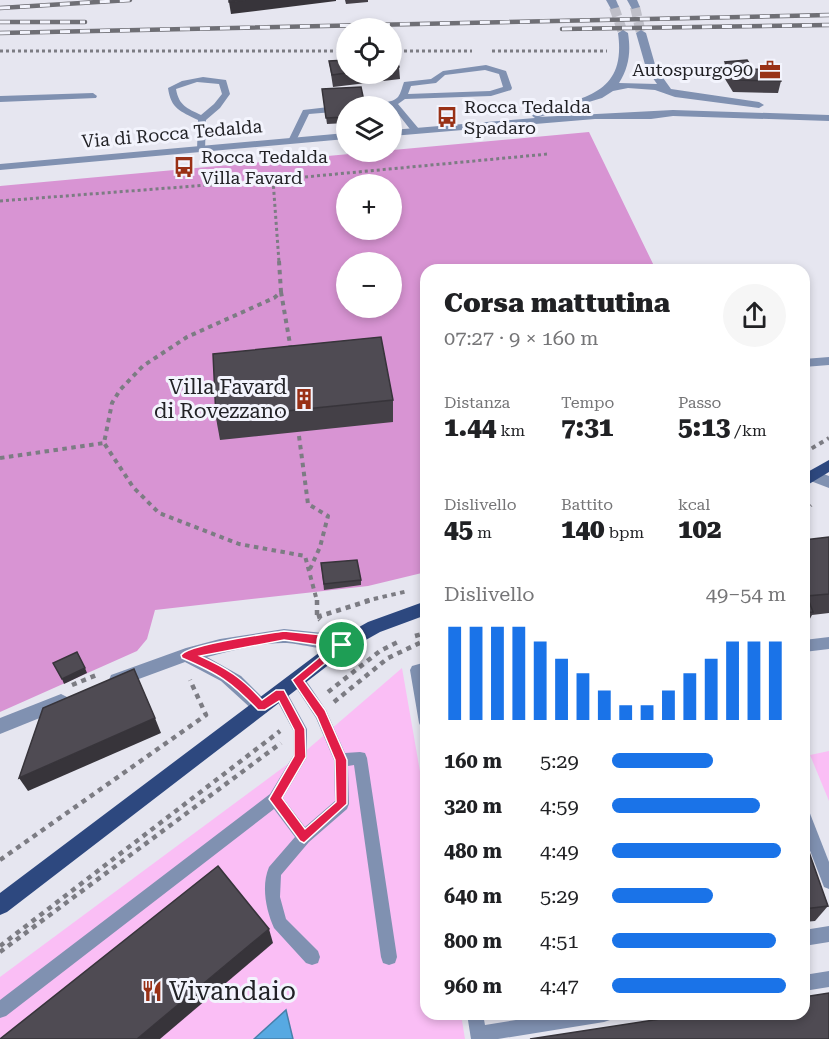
<!DOCTYPE html>
<html lang="it">
<head>
<meta charset="utf-8">
<style>
	body { margin:0; font-family:"Roboto Serif",serif; background:#f6f6f6; color:#202124; height:100vh; display:flex; flex-direction:column; font-size:22px; white-space:nowrap }
	* { box-sizing:border-box; margin:0 }
	p { font-size:20px; color:#757577 }
	.icon { flex:none; width:33px; height:33px; fill:none; stroke:currentColor; stroke-width:2; stroke-linecap:round; stroke-linejoin:round }
	.map { position:relative; flex:1; overflow:hidden }
	.drawer { position:absolute; left:420px; top:264px; width:390px; height:756px; display:flex; flex-direction:column; background:#fff; border-radius:18px; box-shadow:0 3px 9px #0003 }
	.drawer>* { flex:none }
	.fabs { position:absolute; left:336px; top:18px; display:grid; gap:12px }
	.fabs a { display:grid; place-items:center; width:66px; height:66px; border-radius:50%; background:#fff; box-shadow:0 3px 9px #0003; font-size:30px }
	.pin { position:absolute; display:grid; place-items:center; width:51px; height:51px; color:#fff; margin:-26px; border:3px solid #fff; border-radius:50%; box-shadow:0 2px 6px #0007 }
	.round { display:grid; place-items:center; flex:none; width:63px; height:63px; border-radius:32px; background:#f6f6f6 }
	.head { display:flex; align-items:center; justify-content:space-between; height:102px; padding:0 24px }
	h1 { font-size:27px; font-weight:800; line-height:45px }
	.figures { display:grid; grid-template-columns:repeat(3,1fr); gap:9px; height:102px; padding:6px 24px }
	.figures div { display:grid; align-content:center }
	.figures b { font-size:26px; font-weight:800 }
	.figures small { font-size:16px; font-weight:400 }
	.figures p { font-size:16px }
	.chart { height:168px; padding:12px 24px }
	.chart p { display:flex; justify-content:space-between }
	.chart svg { width:100%; height:108px; margin-top:6px; stroke:#1a73e8; stroke-width:6 }
	ul { padding:0 24px; list-style:none; font-size:20px }
	li { display:grid; grid-template-columns:96px 72px 1fr; align-items:center; height:45px }
	li i { height:15px; border-radius:8px; background:#1a73e8 }
	.map>svg:first-child { display:block }
	.green { fill:#fabef5 }
	.forest { fill:#d894d3; fill-rule:evenodd }
	.water { fill:#57a9e2; stroke:#4780aa; stroke-width:1.5 }
	.lines { fill:none; stroke-linecap:round; stroke-linejoin:round }
	.tertiary-tunnel { stroke:#bfbfc8; stroke-width:10; stroke-dasharray:10 5; stroke-linecap:butt }
	.path-far2 { stroke:#7c7c83; stroke-width:3; stroke-dasharray:3 3; stroke-linecap:butt }
	.path-far1 { stroke:#7c7c83; stroke-width:4; stroke-dasharray:4.5 4.5; stroke-linecap:butt }
	.path { stroke:#7c7c83; stroke-width:4.5; stroke-dasharray:5 5; stroke-linecap:butt }
	.service { fill:#8091b1; fill-rule:evenodd }
	.minor { fill:#8091b1; fill-rule:evenodd }
	.tertiary { fill:#8091b1; fill-rule:evenodd }
	.primary { fill:#2d487f; fill-rule:evenodd }
	.rail-casing { stroke:#6f6f75; stroke-width:4.5 }
	.rail { stroke:#f3f4fd; stroke-width:3; stroke-dasharray:10; stroke-linecap:butt }
	.wall { fill:#444047 }
	.shaded-wall { fill:#37343a }
	.building { fill:#4f4b53; stroke:#37343a; stroke-width:1.5 }
	.route { fill:#e11d48; stroke:#fff; stroke-width:1.5; fill-rule:evenodd }
	.labels { text-anchor:middle; stroke-width:6; stroke-linejoin:round; paint-order:stroke }
	.far-poi-label { font-size:18px; fill:#222226; stroke:#f3f4fd; text-anchor:start }
	.far-street-label { font-size:18px; fill:#222226; stroke:#f3f4fd }
	.poi-label { font-size:21px; fill:#222226; stroke:#f3f4fd; text-anchor:end }
	.near-poi-label { font-size:26px; fill:#222226; stroke:#f3f4fd; text-anchor:start }
</style>
</head>
<body>
<div class="map">
<svg width="829" height="1039" viewBox="0 0 829 1039">
	<rect width="100%" height="100%" fill="#e6e6f0"/>
	<!-- green -->
	<g class="green">
		<polygon points="402,668 426,806 426,1014 461,1014 465,1039 0,1039 0,977 308,749"/>
		<polygon points="829,751 829,801 810,755"/>
	</g>
	<!-- forest -->
	<path class="forest" d="M589,132L656,270H426V572L368,586L155,610L147,639L137,651L0,712V186ZM346,184H392V230H346ZM346,262H392V308H346Z"/>
	<!-- water -->
	<polygon class="water" points="286,1010 293,1039 254,1039"/>
	<g class="lines">
		<!-- tertiary-tunnel -->
		<g class="tertiary-tunnel">
			<polyline points="614,7 623,33"/>
			<polyline points="635,7 641,33"/>
		</g>
		<!-- path-far2 -->
		<g class="path-far2">
			<polyline points="0,51 346,51"/>
			<polyline points="392,51 472,51"/>
			<polyline points="492,51 607,51"/>
			<polyline points="273,180 279,262"/>
			<polyline points="0,201 273,180 548,154"/>
		</g>
		<!-- path-far1 -->
		<g class="path-far1">
			<polyline points="279,261 281,292 274,298 187,337 143,366 120,390 112,403 104,443 133,487 159,513 239,544 305,556 317,601"/>
			<polyline points="281,292 291,350"/>
			<polyline points="299,436 308,504 328,516 320,547 310,569"/>
			<polyline points="804,453 829,438"/>
			<polyline points="0,458 104,443"/>
			<polyline points="804,512 811,505"/>
			<polyline points="365,601 408,591"/>
		</g>
		<!-- path -->
		<g class="path">
			<polyline points="317,600 317,617 320,620"/>
			<polyline points="317,617 371,600"/>
			<polyline points="415,636 426,633"/>
			<polyline points="72,685 99,674"/>
			<polyline points="328,692 380,651 400,641"/>
			<polyline points="334,702 388,658 426,640"/>
			<polyline points="0,860 206,715 190,680"/>
			<polyline points="0,946 280,731"/>
			<polyline points="0,952 281,743"/>
		</g>
		<!-- service -->
		<g class="service">
			<path d="M486,65L506,71L512,88L511,90L491,96L405,99L398,104L419,129V133H413L392,106H363C373,100 389,106 398,97C401,93 402,87 404,82L431,79L443,71ZM485,70L499,74L503,87L490,91L408,94L411,86L436,83L445,75Z"/>
			<path d="M203,77L226,80L230,94L220,108L206,120L205,150L201,153L197,150L198,120C180,111 171,109 168,88L182,81ZM197,82L219,84L222,94L214,104L201,115C187,108 179,106 176,89Z"/>
			<polygon points="93,93 97,96 96,98 0,102 0,96"/>
			<polygon points="346,105 349,106 346,106 346,111 309,114 295,143 288,141 303,110"/>
			<polygon points="829,357 829,365 804,367 804,359"/>
			<polygon points="829,637 829,649 804,652 804,640"/>
			<polygon points="426,662 426,674 424,674 426,729 421,727 419,723 410,670 412,666"/>
			<path d="M298,674L303,676L326,710L345,753L360,752L365,753L367,758L397,957L395,963L389,965L383,963L381,957L354,765L348,766L349,804L347,809L309,842L281,875L280,897L286,919L318,951L320,957L318,963L312,965L306,963L274,928C266,910 261,886 269,867L295,837L274,809L6,1016L0,1018V1000L270,794L293,756V730L273,693L275,689L280,687L285,689L307,729V757L283,798L305,827L335,801L334,760L316,718L291,680L293,676Z"/>
			<polygon points="804,809 809,811 829,862 829,889 824,887 804,835"/>
			<polygon points="829,926 829,942 804,946 804,930"/>
			<polygon points="829,971 829,987 804,991 804,975"/>
			<polygon points="467,1014 483,1014 485,1025 553,1014 612,1014 610,1020 604,1022 498,1039 471,1039"/>
		</g>
		<!-- minor -->
		<g class="minor">
			<polygon points="813,470 829,476 829,488 808,480 806,476 808,472"/>
			<path d="M284,629L323,633L348,640L350,645L348,650C338,653 301,644 287,643C264,642 229,651 207,657L241,676L267,702L269,707L267,712L261,715L255,712L221,681L185,662L117,687L111,685L109,680L111,675L186,648L220,639Z"/>
			<polygon points="61,694 67,697 69,702 67,707 0,734 0,718"/>
		</g>
		<!-- tertiary -->
		<g class="tertiary">
			<polygon points="606,0 616,0 619,7 611,9"/>
			<polygon points="627,0 637,0 640,7 632,9"/>
			<path d="M623,30L628,33C631,52 629,67 619,83L657,84L646,68L636,33L641,30L646,33L656,68L671,89L759,102L764,105L759,108L675,97L655,90L628,88L613,91L602,98L539,117L673,110L829,115V121L673,116L651,119H595L392,136V130L535,118L531,115L532,113C580,98 627,97 618,33Z"/>
			<polygon points="346,133 346,139 0,170 0,164"/>
		</g>
		<!-- primary -->
		<g class="primary">
			<polygon points="829,460 829,472 804,487 804,474"/>
			<polygon points="426,601 426,615 380,632 348,650 7,912 0,915 0,893 336,640 368,622"/>
		</g>
		<defs>
			<g id="rail">
				<polyline points="0,8 130,0"/>
				<polyline points="0,22 85,22"/>
				<polyline points="562,29 829,25"/>
				<polyline points="0,33 829,15"/>
			</g>
		</defs>
		<!-- rail casing -->
		<use href="#rail" class="rail-casing"/>
		<!-- rail -->
		<use href="#rail" class="rail"/>
	</g>
	<!-- wall -->
	<g class="wall">
		<polygon points="345,0 368,0 368,2 346,4"/>
		<polygon points="392,55 399,67 400,79 333,87 329,61 346,60 346,74 392,74"/>
		<polygon points="725,62 753,69 781,81 778,93 733,92 722,74"/>
		<polygon points="322,89 346,106 346,123 327,124"/>
		<polygon points="393,400 393,422 220,440 216,418"/>
		<polygon points="829,537 829,613 812,615 804,630 804,540"/>
		<polygon points="321,563 361,580 361,585 324,590"/>
		<polygon points="804,838 828,906 815,921 804,922"/>
	</g>
	<!-- shaded-wall -->
	<g class="shaded-wall">
		<polygon points="245,0 336,0 336,1 231,14 229,2"/>
		<polygon points="85,668 87,673 64,684 62,679"/>
		<polygon points="155,718 161,733 28,791 19,778"/>
		<polygon points="269,929 273,943 160,1039 137,1039"/>
	</g>
	<!-- building -->
	<g class="building">
		<polygon points="229,0 245,0 229,2"/>
		<polygon points="392,55 395,55 399,67 392,68"/>
		<polygon points="346,60 346,73 332,75 329,61"/>
		<polygon points="747,60 753,69 779,70 781,81 735,80 725,62"/>
		<polygon points="361,87 365,106 346,106 346,117 326,118 322,89"/>
		<polygon points="381,337 393,400 216,418 213,354"/>
		<polygon points="829,537 829,594 807,596 813,612 804,613 804,540"/>
		<polygon points="357,560 361,580 324,584 321,563"/>
		<polygon points="77,652 85,668 62,679 53,663"/>
		<polygon points="134,669 155,718 19,778 43,708"/>
		<polygon points="804,838 828,906 804,909"/>
		<polygon points="218,866 269,929 137,1039 0,1039"/>
		<polygon points="829,993 829,1039 530,1039 693,1014 804,1014 804,997"/>
	</g>
	<!-- route -->
	<path class="route" d="M284,631L323,635L346,642L347,645L304,681L325,710L347,760V804L304,843L300,841L269,799L294,756V730L279,701L265,710H258C230,681 219,674 182,658L181,655C189,644 265,634 284,631ZM284,640L332,647L292,680L317,717L335,760L336,802L305,829L282,798L306,757L305,729L284,690H276L262,700C242,678 227,668 200,656Z"/>
	<!-- icons -->
	<defs>
		<symbol id="office-bare" viewBox="-9 -9 18 18"><path d="M-6-3h4V-5.5h4V-3h4V5H-6ZM-1-4.5V-3h2v-1.5ZM-6 0V1H6V0Z" fill="#993116" stroke="#f3f4fd" stroke-width="2.5" paint-order="stroke"/></symbol>
		<symbol id="bus-bare" viewBox="-9 -9 18 18"><path d="M-5-6H5V4H4V6H2V4H-2V6H-4V4H-5ZM-3.5-4V0h7V-4ZM-3.5 1.2v1.5H-2V1.2ZM2 1.2v1.5H3.5V1.2Z" fill="#993116" stroke="#f3f4fd" stroke-width="2.5" paint-order="stroke"/></symbol>
		<symbol id="building-bare" viewBox="-9 -9 18 18"><path d="M-4-6H4V6H1V3H-1V6H-4ZM-2.5-4.3h1.7v1.8h-1.7ZM.8-4.3h1.7v1.8H.8ZM-2.5-1h1.7V.8h-1.7ZM.8-1h1.7V.8H.8Z" fill="#993116" stroke="#f3f4fd" stroke-width="2.5" paint-order="stroke"/></symbol>
		<symbol id="restaurant-bare" viewBox="-9 -9 18 18"><path d="M-5-6h1v4h1v-4h1v4h1v-4h1v5L-1.5 .5V6h-2V.5L-5-1ZM5-6V6H3V1.5H1.5Q1.5-4 5-6Z" fill="#993116" stroke="#f3f4fd" stroke-width="2.5" paint-order="stroke"/></symbol>
	</defs>
	<g fill-rule="evenodd">
		<use href="#office-bare" x="755" y="55" width="30" height="30"/>
		<use href="#bus-bare" x="432" y="102" width="30" height="30"/>
		<use href="#bus-bare" x="169" y="152" width="30" height="30"/>
		<use href="#building-bare" x="289" y="384" width="30" height="30"/>
		<use href="#restaurant-bare" x="137" y="976" width="30" height="30"/>
	</g>
	<g class="labels">
		<!-- far-poi labels -->
		<g class="far-poi-label">
			<text x="753" y="76" text-anchor="end">Autospurgo90</text>
			<text x="464" y="113">Rocca Tedalda<tspan x="464" dy="21">Spadaro</tspan></text>
			<text x="201" y="163">Rocca Tedalda<tspan x="201" dy="21">Villa Favard</tspan></text>
		</g>
		<!-- far-street labels -->
		<g class="far-street-label">
			<text transform="translate(172 134) rotate(-5)" y="6">Via di Rocca Tedalda</text>
		</g>
		<!-- poi labels -->
		<g class="poi-label">
			<text x="287" y="394">Villa Favard<tspan x="287" dy="24">di Rovezzano</tspan></text>
		</g>
		<!-- near-poi labels -->
		<g class="near-poi-label">
			<text x="169" y="1000">Vivandaio</text>
		</g>
	</g>
</svg>
<div class="fabs">
<a><svg class="icon" aria-label="locate" viewBox="0 0 24 24"><circle cx="12" cy="12" r="6"/><path d="M12 2v4M12 18v4M2 12h4M18 12h4"/></svg></a>
<a><svg class="icon" aria-label="layers" viewBox="0 0 24 24"><path d="M12 4l9 5-9 5-9-5zM3 14l9 5 9-5"/></svg></a>
<a>+</a>
<a>−</a>
</div>
<div class="pin" style="left:342px;top:645px;background:#1e9e55"><svg class="icon" aria-label="arrive" viewBox="0 0 24 24"><path d="M6 21V4h12l-3 4 3 4H6"/></svg></div>
<section class="drawer">
<div class="head"><div><h1>Corsa mattutina</h1><p>07:27 · 9 × 160 m</p></div><a class="round"><svg class="icon" aria-label="share" viewBox="0 0 24 24"><path d="M12 15V3M7 8l5-5 5 5M5 13v7h14v-7"/></svg></a></div>
<div class="figures">
<div><p>Distanza</p><b>1.44<small> km</small></b></div>
<div><p>Tempo</p><b>7:31</b></div>
<div><p>Passo</p><b>5:13<small> /km</small></b></div>
</div>
<div class="figures">
<div><p>Dislivello</p><b>45<small> m</small></b></div>
<div><p>Battito</p><b>140<small> bpm</small></b></div>
<div><p>kcal</p><b>102</b></div>
</div>
<div class="chart"><p><span>Dislivello</span>49–54 m</p>
<svg viewBox="0 0 160 44" preserveAspectRatio="none"><path d="M5 44V6M15 44V6M25 44V6M35 44V6M45 44V12M55 44V19M65 44V25M75 44V32M85 44V38M95 44V38M105 44V32M115 44V25M125 44V19M135 44V12M145 44V12M155 44V12"/></svg>
</div>
<ul>
<li><b>160 m</b>5:29<i style="width:58%"></i></li>
<li><b>320 m</b>4:59<i style="width:85%"></i></li>
<li><b>480 m</b>4:49<i style="width:97%"></i></li>
<li><b>640 m</b>5:29<i style="width:58%"></i></li>
<li><b>800 m</b>4:51<i style="width:94%"></i></li>
<li><b>960 m</b>4:47<i style="width:100%"></i></li>
</ul>
</section>
</div>
</body>
</html>
